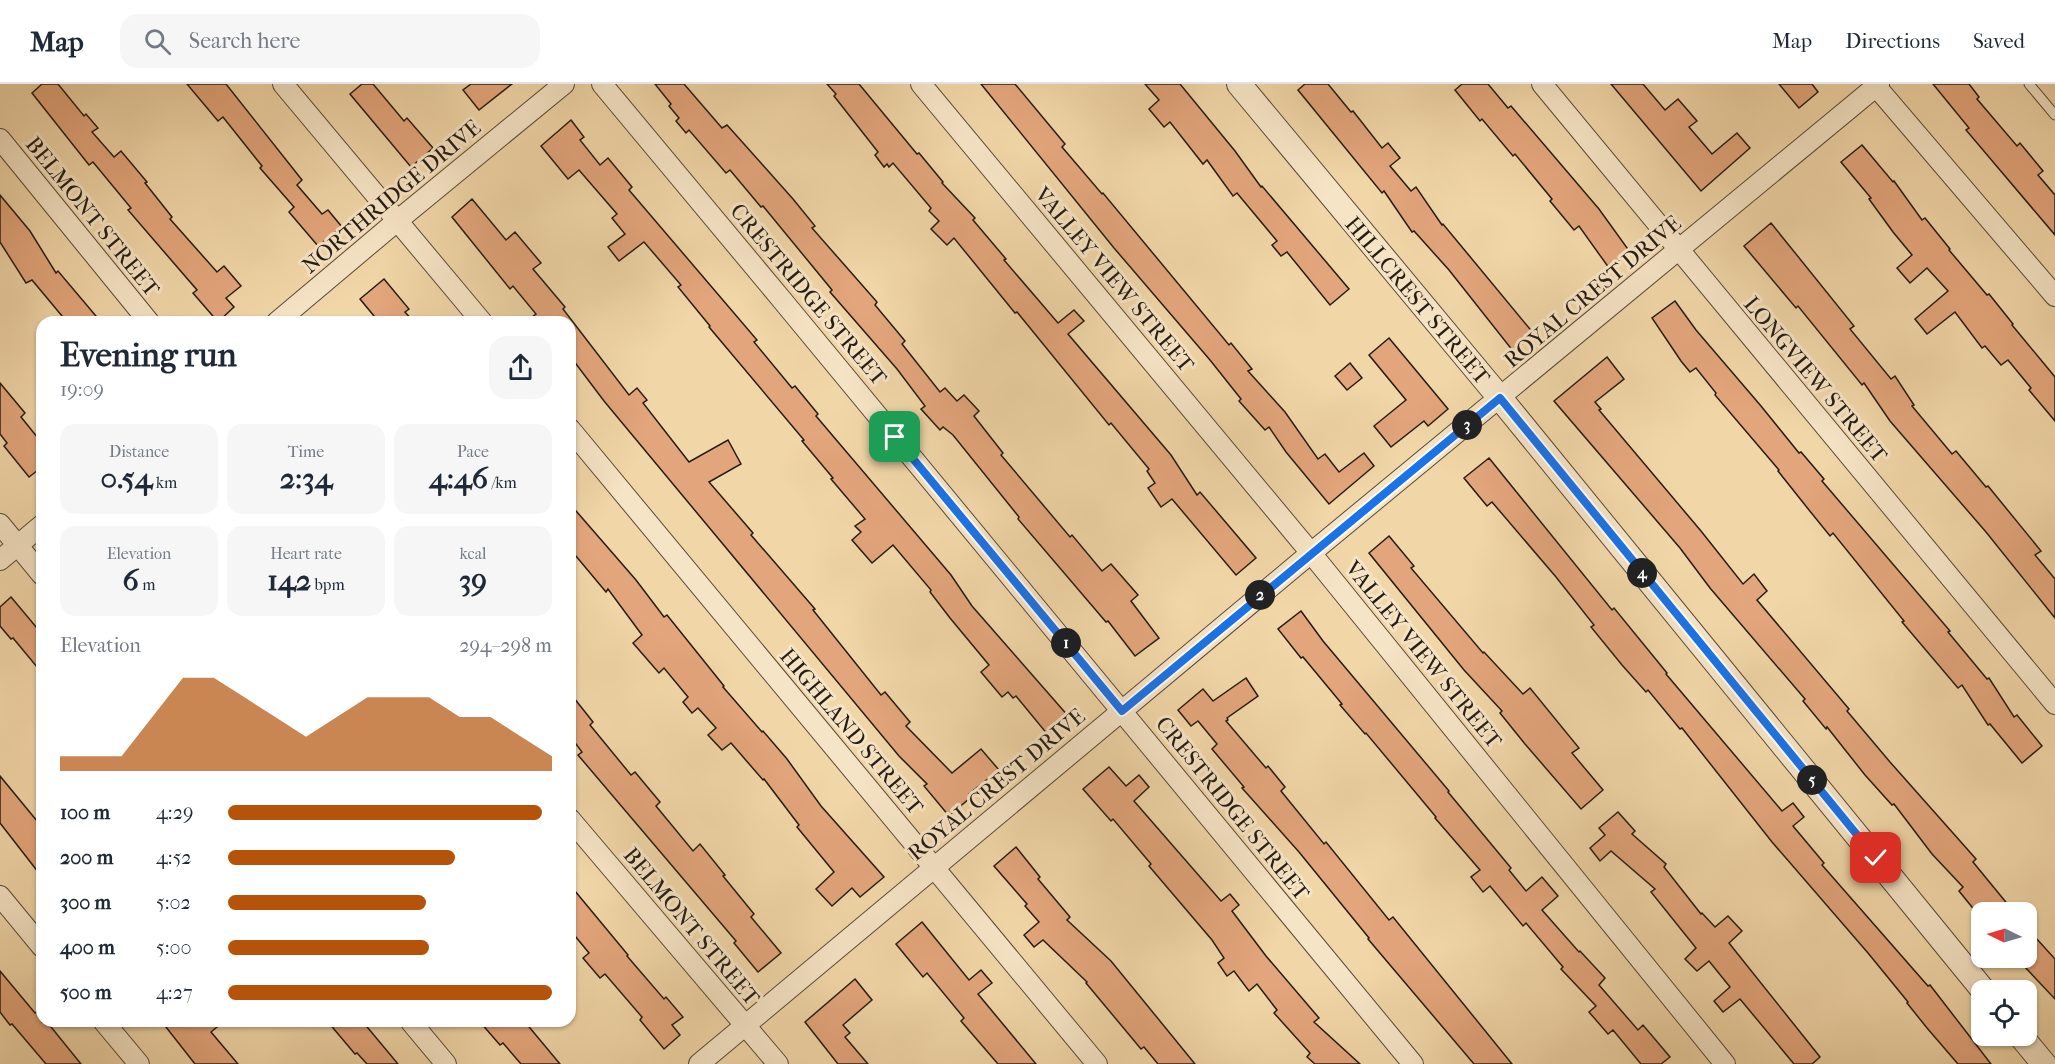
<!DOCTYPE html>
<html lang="en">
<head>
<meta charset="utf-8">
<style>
	body { margin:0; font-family:"IM FELL French Canon",serif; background:#f6f6f7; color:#1f2937; height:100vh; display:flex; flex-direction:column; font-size:22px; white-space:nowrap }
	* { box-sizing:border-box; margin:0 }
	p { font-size:20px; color:#747a83 }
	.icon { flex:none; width:33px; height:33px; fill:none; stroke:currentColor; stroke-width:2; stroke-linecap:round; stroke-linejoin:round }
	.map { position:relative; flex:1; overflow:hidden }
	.panel { position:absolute; left:36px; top:232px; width:540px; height:711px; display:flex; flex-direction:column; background:#fff; border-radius:18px; box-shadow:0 2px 4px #0004 }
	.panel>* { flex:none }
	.needle { width:39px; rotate:275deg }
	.tools { position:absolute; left:1971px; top:818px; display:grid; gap:12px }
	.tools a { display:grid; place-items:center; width:66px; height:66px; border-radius:12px; background:#fff; box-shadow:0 2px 4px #0004; font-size:30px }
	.pin { position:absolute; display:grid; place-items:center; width:51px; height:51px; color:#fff; margin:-26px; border-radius:12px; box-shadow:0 3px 9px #0006 }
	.km { position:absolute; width:30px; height:30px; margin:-15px; border-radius:50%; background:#222; color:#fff; font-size:16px; line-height:30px; text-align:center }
	.round { display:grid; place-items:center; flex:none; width:63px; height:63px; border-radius:18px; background:#f6f6f7 }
	.summary { display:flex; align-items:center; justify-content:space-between; height:102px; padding:0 24px }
	h1 { font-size:33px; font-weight:700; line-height:45px }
	.stats { display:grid; grid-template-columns:repeat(3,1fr); gap:9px; height:102px; padding:6px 24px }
	.stats div { display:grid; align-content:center; border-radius:15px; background:#f6f6f7; text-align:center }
	.stats b { font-size:30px; font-weight:700 }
	.stats small { font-size:16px; font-weight:400 }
	.stats p { font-size:16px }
	.chart { height:168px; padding:12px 24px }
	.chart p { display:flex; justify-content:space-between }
	.chart svg { width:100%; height:108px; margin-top:6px; fill:#b45309; opacity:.7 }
	ul { padding:0 24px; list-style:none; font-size:20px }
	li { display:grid; grid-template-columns:96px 72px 1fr; align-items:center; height:45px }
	li i { height:15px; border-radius:8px; background:#b45309 }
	header { display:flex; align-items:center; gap:36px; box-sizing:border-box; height:84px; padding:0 30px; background:#fff; border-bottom:2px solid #e0e1e3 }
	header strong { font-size:28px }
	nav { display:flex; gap:33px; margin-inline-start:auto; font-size:21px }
	.search { width:420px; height:54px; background:#f6f6f7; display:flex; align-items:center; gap:15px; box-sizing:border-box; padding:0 21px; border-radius:18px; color:#747a83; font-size:22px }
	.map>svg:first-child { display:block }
	.building { fill:#e3a57b; stroke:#251c13; stroke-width:1.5 }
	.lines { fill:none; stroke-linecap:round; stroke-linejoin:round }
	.service-casing { stroke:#584a38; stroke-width:11 }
	.minor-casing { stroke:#584a38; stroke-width:22 }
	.tertiary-casing { stroke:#584a38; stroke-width:26 }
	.service { stroke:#f6e4c6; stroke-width:9 }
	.minor { stroke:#f6e4c6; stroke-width:20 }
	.tertiary { stroke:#f6e4c6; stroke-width:24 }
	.route-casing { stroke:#fff; stroke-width:12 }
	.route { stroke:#1a73e8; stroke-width:8 }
	.labels { text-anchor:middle; stroke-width:6; stroke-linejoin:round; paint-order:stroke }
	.street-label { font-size:22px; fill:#251c13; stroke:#f6e4c6 }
</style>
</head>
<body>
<header>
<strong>Map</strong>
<div class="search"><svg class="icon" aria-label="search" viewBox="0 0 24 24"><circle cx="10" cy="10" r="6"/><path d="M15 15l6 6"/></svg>Search here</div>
<nav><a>Map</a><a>Directions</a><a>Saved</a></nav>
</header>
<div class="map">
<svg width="2055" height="980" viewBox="0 0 2055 980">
	<rect width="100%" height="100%" fill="#f1d6a8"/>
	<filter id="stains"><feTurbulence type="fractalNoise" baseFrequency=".00333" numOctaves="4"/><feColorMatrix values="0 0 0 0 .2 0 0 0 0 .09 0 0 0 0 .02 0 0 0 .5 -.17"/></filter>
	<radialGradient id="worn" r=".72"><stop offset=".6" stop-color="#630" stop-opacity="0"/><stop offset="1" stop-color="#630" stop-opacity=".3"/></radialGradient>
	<!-- building -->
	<g class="building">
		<polygon points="42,0 58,0 84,32 86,30 98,44 92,48 114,73 121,67 147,98 145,99 172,133 170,135 217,188 224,182 241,202 226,214 234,223 218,238 193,209 197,206 128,126 131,124 93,78 89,81 32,9"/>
		<polygon points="187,0 226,0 302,96 297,101 322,130 328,126 342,143 318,162 289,128 294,123 260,84 262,82 223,33 218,37"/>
		<polygon points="362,0 373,0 404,37 407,34 433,64 411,83 350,10"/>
		<polygon points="471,0 512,0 479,26 463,6"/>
		<polygon points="655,0 684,0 722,44 727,41 793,115 815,142 812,144 877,218 875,221 905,257 902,260 940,308 945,304 957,317 964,311 979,327 974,332 1003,369 1001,371 1070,453 1072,451 1102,487 1111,480 1138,511 1131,517 1159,554 1135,572 1108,537 1106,538 1018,435 1019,433 953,351 943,343 940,346 921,325 925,322 897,285 830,208 832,206 763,122 761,123 730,86 726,89 689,46 686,49 676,37 679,34 669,22 671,20"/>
		<polygon points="827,0 859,0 917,70 919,69 943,98 942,99 975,134 973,136 1006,175 1004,176 1058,239 1074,226 1084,237 1068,250 1171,371 1197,411 1200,408 1256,474 1236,491 1172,415 1161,423 1148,404 1155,399 1147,387 1149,385 1111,339 1109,341 1017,228 1015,229 954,154 947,161 931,145 939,137 929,127 931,124 893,79 889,83 887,80 884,83 875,71 878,68 834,12 836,10"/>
		<polygon points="981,0 1015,0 1065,60 1062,63 1102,110 1103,109 1229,261 1231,259 1252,285 1248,287 1285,328 1318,375 1325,370 1339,388 1364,369 1374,382 1329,420 1286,368 1269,343 1265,346 1239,317 1241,315 1210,276 1114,164"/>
		<polygon points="1145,0 1180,0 1235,67 1261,103 1262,102 1349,205 1330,221 1287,168 1281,172 1272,161 1277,157 1237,109 1233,112 1207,76 1203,80 1170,38 1164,43 1149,25 1159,16"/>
		<polygon points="1305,0 1328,0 1351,28 1353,27 1382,64 1388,59 1400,74 1390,82 1411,107 1416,103 1442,141 1443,140 1534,250 1513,267 1449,186 1414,147 1412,148 1384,107 1382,109 1298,6"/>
		<polygon points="1462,0 1488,0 1508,24 1511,22 1599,125 1630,168 1609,184 1579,142 1574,146 1550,117 1552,115 1515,70 1513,72 1482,35 1480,37 1455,6"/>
		<polygon points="1611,0 1643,0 1665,26 1678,15 1697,37 1689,43 1712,70 1737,49 1750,64 1701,107"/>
		<polygon points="1779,0 1812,0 1818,8 1799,24"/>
		<polygon points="1933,0 1969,0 1979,13 1977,15 2017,62 2020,59 2043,87 2038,91 2055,111 2055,151 1966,46 1969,44"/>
		<polygon points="571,36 584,53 580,56 600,81 608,74 632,103 629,106 757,256 754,258 792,304 795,302 818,330 816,332 951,491 972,522 1069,633 1048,651 1016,612 1013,614 1008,608 1002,613 981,588 989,581 950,534 930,508 931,506 893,461 872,479 852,456 861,448 855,442 865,435 831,395 833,394 802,357 804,356 709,243 710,242 678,203 681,201 644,158 619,177 608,163 625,150 612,134 617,130 579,86 568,95 541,62"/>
		<polygon points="1862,61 1893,98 1894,97 1922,136 1925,134 1950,165 1949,166 1987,211 1989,210 2013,240 2012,241 2055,293 2055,337 2029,306 2031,304 2008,276 2001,281 1985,262 1982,264 1955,228 1927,250 1915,235 1948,207 1927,184 1910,199 1897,184 1912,171 1893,148 1869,115 1871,114 1841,78"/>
		<polygon points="0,111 30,147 56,189 58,187 101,238 67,238 32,196 26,199 0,158"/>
		<polygon points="472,115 506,156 515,148 541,179 533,185 565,223 563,225 629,311 637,304 647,316 643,319 689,378 728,356 741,380 709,398 753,449 751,451 815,525 813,526 881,611 885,608 910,638 906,642 952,689 981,665 999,686 969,710 971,713 949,732 924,702 927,700 899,672 604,317 570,272 570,238 525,238 536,230 513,202 510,205 452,133"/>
		<polygon points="1771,139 1854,242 1850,245 1891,295 1895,292 1914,321 1912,322 1952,370 1956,367 1986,403 1988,402 2041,467 2035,471 2055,495 2055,534 1986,448 1890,337 1864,299 1862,301 1798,222 1796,224 1744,162"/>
		<polygon points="384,195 409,225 405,228 414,238 379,238 360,215"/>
		<polygon points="1675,217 1696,246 1761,322 1799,369 1801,368 1824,395 1822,397 1950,547 1948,548 1987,595 1989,594 2014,633 2017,631 2042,662 2022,679 1990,640 1988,641 1962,601 1958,604 1902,538 1904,537 1833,449 1830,452 1809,426 1778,387 1779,386 1715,311 1716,309 1696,284 1690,288 1681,277 1652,234"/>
		<polygon points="1389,254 1448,325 1428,342 1424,337 1391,363 1374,342 1406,316 1369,271"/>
		<polygon points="1607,273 1624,295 1595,318 1601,325 1599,326 1701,447 1743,500 1754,490 1767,507 1757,516 1849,625 1847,627 1890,678 1976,775 1973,778 2014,828 1976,828 1959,807 1963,803 1932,770 1894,720 1892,721 1865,691 1827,643 1826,645 1803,617 1805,615 1710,504 1680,464 1554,317"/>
		<polygon points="1350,279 1362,294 1347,306 1335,292"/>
		<polygon points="0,299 25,329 21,333 42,359 42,383 29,393 4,362 7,359 0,350"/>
		<polygon points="1489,374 1612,526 1614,524 1667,589 1666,590 1782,727 1793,719 1804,733 1793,742 1824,779 1822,781 1928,902 1930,901 1991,980 1958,980 1927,944 1907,919 1908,918 1868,869 1772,758 1682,644 1680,645 1648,606 1646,608 1622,581 1591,543 1594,541 1556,493 1492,418 1487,422 1464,394"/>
		<polygon points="570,420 636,496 664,533 667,531 724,602 723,603 762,648 763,647 787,675 821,722 884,793 860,813 852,804 832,822 816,805 834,788 797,743 799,741 764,695 763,696 731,659 722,666 708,651 716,644 698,624 692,629 683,618 688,613 664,584 659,589 633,559 642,551 608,505 606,508 570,465"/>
		<polygon points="1389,452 1414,482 1411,484 1483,569 1484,568 1523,610 1530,604 1579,664 1572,669 1603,706 1581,725 1525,660 1500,629 1502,627 1464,586 1369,469"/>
		<polygon points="11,513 42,550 42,589 13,554 11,555 0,542 0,523"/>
		<polygon points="1301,527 1323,557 1449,707 1448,708 1511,784 1509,786 1526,807 1542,793 1558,812 1542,826 1579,868 1580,867 1605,894 1599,901 1638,946 1643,941 1670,973 1661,980 1641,980 1613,946 1608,950 1589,928 1596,922 1561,885 1563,883 1526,839 1523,842 1490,802 1483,808 1471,793 1480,786 1435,734 1436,733 1366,649 1365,650 1340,621 1342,620 1303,573 1301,574 1278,545"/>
		<polygon points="1246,594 1258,612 1227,634 1228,636 1226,637 1266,684 1268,682 1285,703 1281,707 1324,760 1326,758 1389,836 1393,833 1512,980 1474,980 1368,855 1369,854 1299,768 1242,704 1244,703 1212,665 1217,660 1198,637 1191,642 1178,626 1203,605 1213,617"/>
		<polygon points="570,609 593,638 590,641 631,691 635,688 660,718 656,722 693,767 700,760 725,791 723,792 754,830 751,833 781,869 758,888 734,859 736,857 578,671 582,668 570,652"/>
		<polygon points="1109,683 1126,702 1139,691 1149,703 1134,717 1221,817 1230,810 1239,821 1232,827 1266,872 1319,934 1314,938 1360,980 1315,980 1307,973 1310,969 1274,929 1277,926 1257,900 1249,907 1234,887 1227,892 1218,879 1224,874 1212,856 1149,782 1151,780 1113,735 1111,737 1083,705"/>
		<polygon points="0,692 42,743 42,793 0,739"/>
		<polygon points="1618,728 1635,747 1632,750 1666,780 1664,783 1701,830 1702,829 1715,843 1728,832 1742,847 1729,859 1820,973 1812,980 1794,980 1740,915 1723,928 1714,917 1730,903 1709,877 1697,887 1685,875 1696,864 1651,808 1655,805 1611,767 1600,777 1590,764 1605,751 1599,744"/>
		<polygon points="1016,763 1040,793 1038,795 1070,833 1067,836 1111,877 1195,980 1158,980 1144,963 1141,965 1086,899 1087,898 1043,856 1034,863 1024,851 1039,838 1025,822 1027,820 994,782"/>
		<polygon points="570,801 628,871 627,872 664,915 666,913 683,933 672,941 680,951 664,965 640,936 642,933 605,890 600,894 583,874 589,869 570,846"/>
		<polygon points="922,838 969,896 981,886 992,899 978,910 1036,980 998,980 961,937 964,934 927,889 923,893 896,860"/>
		<polygon points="2026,843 2055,875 2055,915 2023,881 2026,878"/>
		<polygon points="0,887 35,929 38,927 42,932 42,938 47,938 81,980 46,980 12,940 10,941 0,928"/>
		<polygon points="855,895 872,916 843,941 850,949 845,953 868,980 838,980 805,938"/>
		<polygon points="162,938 223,938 211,948 238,980 195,980"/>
		<polygon points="328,938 363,938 398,980 367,980 357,969 355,970"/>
		<polygon points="480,938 525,938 560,980 521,980 503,959 500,961"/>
	</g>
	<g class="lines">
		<defs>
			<polyline id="service" points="2029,0 2055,31"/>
			<g id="minor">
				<polyline points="283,0 482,238"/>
				<polyline points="602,0 782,216 1413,980"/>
				<polyline points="921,0 1311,469 1725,980"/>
				<polyline points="1542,0 2055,620"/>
				<polyline points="1874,0 2055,212"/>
				<polyline points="0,55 149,238"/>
				<polyline points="277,238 397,137 564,0"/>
				<polyline points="570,345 1097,980"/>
				<polyline points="0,440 42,491"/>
				<polyline points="0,476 42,441"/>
				<polyline points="570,735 778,980"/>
				<polyline points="0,812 42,863"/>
				<polyline points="104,938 139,980"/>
				<polyline points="411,938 446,980"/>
				<polyline points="699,980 1311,469 1879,0"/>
			</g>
			<g id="tertiary">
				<polyline points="1239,0 1500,314 1983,906"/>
				<polyline points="2020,951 2044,980"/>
			</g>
		</defs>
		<!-- service casing -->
		<use href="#service" class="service-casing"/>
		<!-- minor casing -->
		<use href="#minor" class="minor-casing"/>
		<!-- tertiary casing -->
		<use href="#tertiary" class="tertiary-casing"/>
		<!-- service -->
		<use href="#service" class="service"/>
		<!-- minor -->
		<use href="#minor" class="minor"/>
		<!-- tertiary -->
		<use href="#tertiary" class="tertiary"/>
	</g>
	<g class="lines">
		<defs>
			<polyline id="route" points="895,353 1122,627 1500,314 1876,774"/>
		</defs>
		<!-- route casing -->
		<use href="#route" class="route-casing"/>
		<!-- route -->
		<use href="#route" class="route"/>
	</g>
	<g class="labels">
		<!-- street labels -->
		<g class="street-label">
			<text transform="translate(391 112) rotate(-40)" y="8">NORTHRIDGE DRIVE</text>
			<text transform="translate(93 132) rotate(51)" y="8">BELMONT STREET</text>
			<text transform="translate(1115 195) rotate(50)" y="8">VALLEY VIEW STREET</text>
			<text transform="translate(1592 207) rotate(-40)" y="8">ROYAL CREST DRIVE</text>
			<text transform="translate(809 210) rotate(50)" y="8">CRESTRIDGE STREET</text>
			<text transform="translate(1418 216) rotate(50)" y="8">HILLCREST STREET</text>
			<text transform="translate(1816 295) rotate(50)" y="8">LONGVIEW STREET</text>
			<text transform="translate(1424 570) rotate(51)" y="8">VALLEY VIEW STREET</text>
			<text transform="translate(852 647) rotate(50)" y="8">HIGHLAND STREET</text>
			<text transform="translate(996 700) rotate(-40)" y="8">ROYAL CREST DRIVE</text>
			<text transform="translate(1233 724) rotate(51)" y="8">CRESTRIDGE STREET</text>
			<text transform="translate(692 842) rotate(50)" y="8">BELMONT STREET</text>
		</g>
	</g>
	<rect width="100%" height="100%" filter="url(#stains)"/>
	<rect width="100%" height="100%" fill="url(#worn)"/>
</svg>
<div class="tools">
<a><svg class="needle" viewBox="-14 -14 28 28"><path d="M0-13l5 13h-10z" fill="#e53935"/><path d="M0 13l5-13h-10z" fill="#747a83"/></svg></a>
<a><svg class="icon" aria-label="locate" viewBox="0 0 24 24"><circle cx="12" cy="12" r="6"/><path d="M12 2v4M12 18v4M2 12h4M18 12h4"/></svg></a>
</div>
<div class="pin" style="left:895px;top:353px;background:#1e9e55"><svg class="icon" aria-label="arrive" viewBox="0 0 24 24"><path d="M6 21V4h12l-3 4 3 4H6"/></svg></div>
<div class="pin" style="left:1876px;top:774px;background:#d93025"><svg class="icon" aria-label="check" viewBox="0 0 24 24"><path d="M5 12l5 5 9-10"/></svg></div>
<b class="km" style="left:1066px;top:559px">1</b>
<b class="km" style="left:1260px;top:511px">2</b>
<b class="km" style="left:1467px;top:341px">3</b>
<b class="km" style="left:1642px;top:489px">4</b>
<b class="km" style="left:1812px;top:696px">5</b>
<section class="panel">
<div class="summary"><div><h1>Evening run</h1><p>19:09</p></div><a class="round"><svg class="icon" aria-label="share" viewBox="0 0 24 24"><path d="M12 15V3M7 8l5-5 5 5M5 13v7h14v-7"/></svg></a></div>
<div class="stats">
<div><p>Distance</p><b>0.54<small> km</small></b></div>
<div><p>Time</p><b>2:34</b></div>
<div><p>Pace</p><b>4:46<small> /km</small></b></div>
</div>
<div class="stats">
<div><p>Elevation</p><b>6<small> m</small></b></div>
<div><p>Heart rate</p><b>142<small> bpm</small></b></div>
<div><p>kcal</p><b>39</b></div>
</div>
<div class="chart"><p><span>Elevation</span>294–298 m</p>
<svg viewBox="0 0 160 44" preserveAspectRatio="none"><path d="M0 44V38L10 38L20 38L30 22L40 6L50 6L60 14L70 22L80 30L90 22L100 14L110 14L120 14L130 22L140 22L150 30L160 38V44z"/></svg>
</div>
<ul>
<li><b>100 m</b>4:29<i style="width:97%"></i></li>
<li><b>200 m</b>4:52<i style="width:70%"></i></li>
<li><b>300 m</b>5:02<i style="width:61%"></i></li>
<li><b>400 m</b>5:00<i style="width:62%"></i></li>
<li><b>500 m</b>4:27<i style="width:100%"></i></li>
</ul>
</section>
</div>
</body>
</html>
